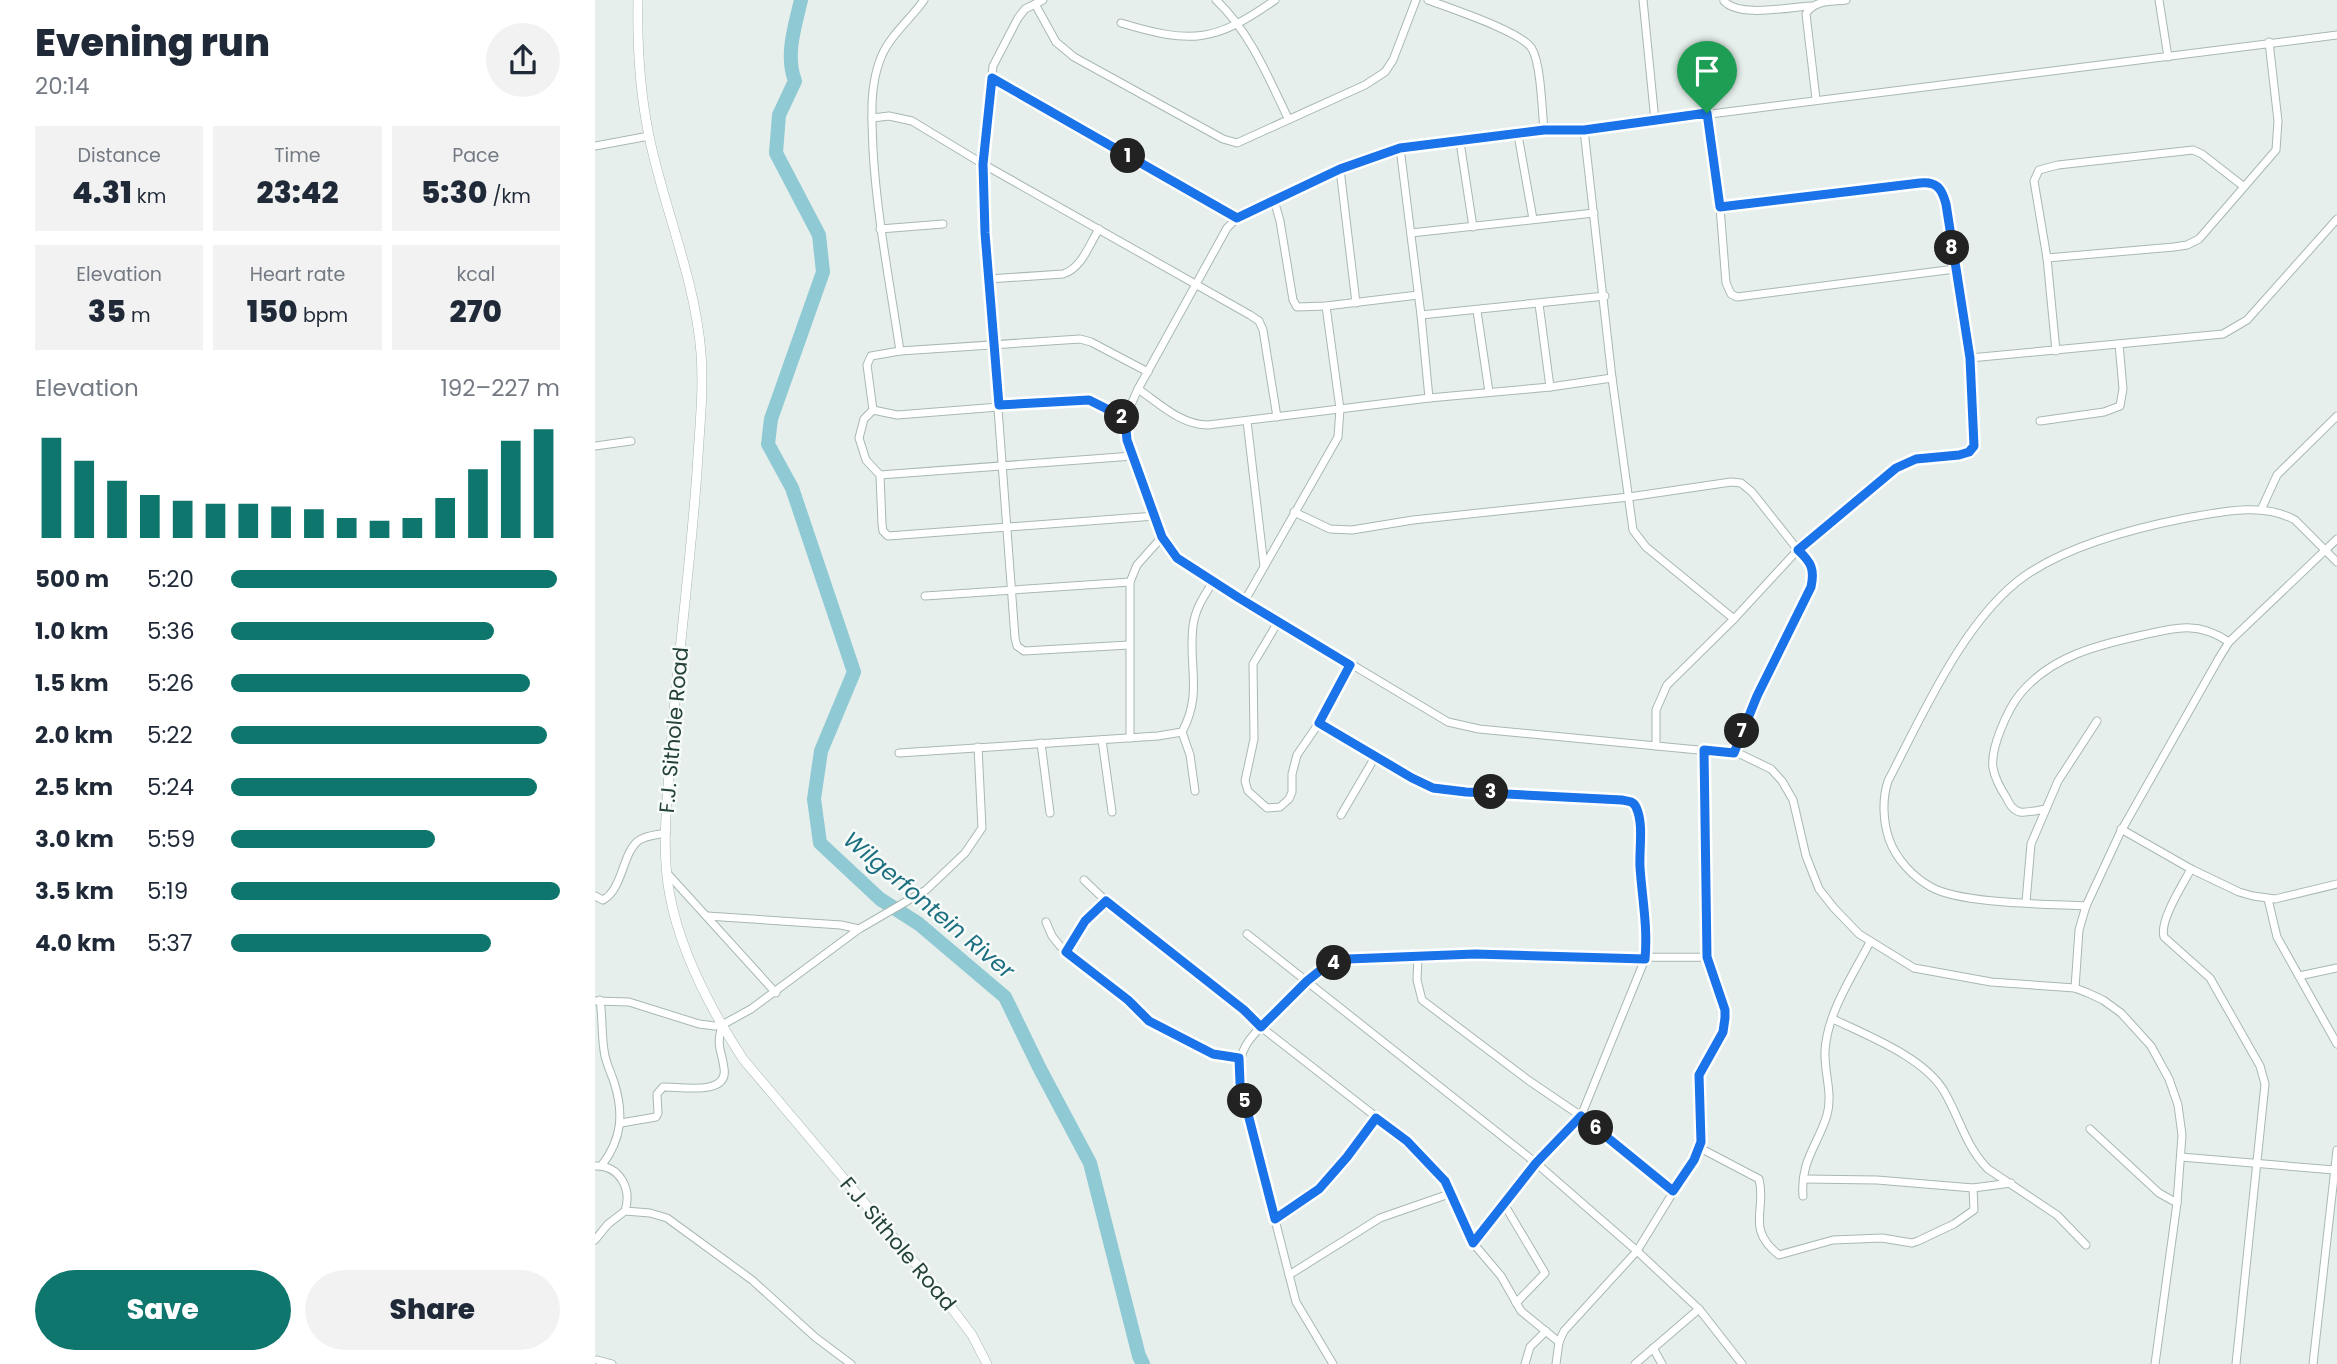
<!DOCTYPE html>
<html lang="en">
<head>
<meta charset="utf-8">
<style>
	body { margin:0; font-family:Poppins,sans-serif; background:#f2f2f3; color:#1f2937; height:100vh; display:flex; flex-direction:column; font-size:26px; white-space:nowrap }
	* { box-sizing:border-box; margin:0 }
	p { font-size:23px; color:#747a83 }
	.icon { flex:none; width:38px; height:38px; fill:none; stroke:currentColor; stroke-width:2; stroke-linecap:round; stroke-linejoin:round }
	.map { position:relative; flex:1; overflow:hidden }
	.sheet { display:flex; flex-direction:column; background:#fff; width:595px }
	.sheet>* { flex:none }
	.pin { position:absolute; display:grid; place-items:center; width:60px; height:60px; color:#fff; margin:-72px -30px; border-radius:50% 50% 50% 0; rotate:-45deg; box-shadow:0 0 7px #0007 }
	.pin .icon { rotate:45deg }
	.km { position:absolute; width:35px; height:35px; margin:-18px; border-radius:50%; background:#222; color:#fff; font-size:19px; line-height:35px; text-align:center }
	.round { display:grid; place-items:center; flex:none; width:74px; height:74px; border-radius:37px; background:#f2f2f3 }
	.summary { display:flex; align-items:center; justify-content:space-between; height:119px; padding:0 35px }
	h1 { font-size:38px; font-weight:800; line-height:52px }
	.metrics { display:grid; grid-template-columns:repeat(3,1fr); gap:10px; height:119px; padding:7px 35px }
	.metrics div { display:grid; align-content:center; border-radius:0px; background:#f2f2f3; text-align:center }
	.metrics b { font-size:30px; font-weight:800 }
	.metrics small { font-size:19px; font-weight:400 }
	.metrics p { font-size:19px }
	.chart { height:196px; padding:14px 35px }
	.chart p { display:flex; justify-content:space-between }
	.chart svg { width:100%; height:126px; margin-top:7px; stroke:#0f766e; stroke-width:6 }
	.action { display:flex; gap:14px; margin-top:auto; padding:14px 35px }
	.action a { flex:1; height:80px; border-radius:42px; background:#0f766e; color:#fff; font-size:28px; font-weight:800; line-height:80px; text-align:center }
	.action a+a { background:#f2f2f3; color:#1f2937 }
	ul { padding:0 35px; list-style:none; font-size:23px }
	li { display:grid; grid-template-columns:112px 84px 1fr; align-items:center; height:52px }
	li i { height:18px; border-radius:9px; background:#0f766e }
	main { display:flex; flex:1; min-height:0 }
	.map>svg:first-child { display:block }
	.lines { fill:none; stroke-linecap:round; stroke-linejoin:round }
	.river { stroke:#8ec9d4; stroke-width:14 }
	.minor-casing { stroke:#a8b8b2; stroke-width:9 }
	.tertiary-casing { stroke:#a8b8b2; stroke-width:10 }
	.minor { stroke:#fff; stroke-width:7 }
	.tertiary { stroke:#fff; stroke-width:9 }
	.route-casing { stroke:#fff; stroke-width:14 }
	.route { stroke:#1a73e8; stroke-width:9 }
	.labels { text-anchor:middle; stroke-width:5; stroke-linejoin:round; paint-order:stroke }
	.street-label { font-size:21px; fill:#24423a; stroke:#f7fbf9 }
	.water-label { font-size:23px; font-style:italic; fill:#1c6f80; stroke:#f7fbf9 }
</style>
</head>
<body>
<main>
<section class="sheet">
<div class="summary"><div><h1>Evening run</h1><p>20:14</p></div><a class="round"><svg class="icon" aria-label="share" viewBox="0 0 24 24"><path d="M12 15V3M7 8l5-5 5 5M5 13v7h14v-7"/></svg></a></div>
<div class="metrics">
<div><p>Distance</p><b>4.31<small> km</small></b></div>
<div><p>Time</p><b>23:42</b></div>
<div><p>Pace</p><b>5:30<small> /km</small></b></div>
</div>
<div class="metrics">
<div><p>Elevation</p><b>35<small> m</small></b></div>
<div><p>Heart rate</p><b>150<small> bpm</small></b></div>
<div><p>kcal</p><b>270</b></div>
</div>
<div class="chart"><p><span>Elevation</span>192–227 m</p>
<svg viewBox="0 0 160 44" preserveAspectRatio="none"><path d="M5 44V9M15 44V17M25 44V24M35 44V29M45 44V31M55 44V32M65 44V32M75 44V33M85 44V34M95 44V37M105 44V38M115 44V37M125 44V30M135 44V20M145 44V10M155 44V6"/></svg>
</div>
<ul>
<li><b>500 m</b>5:20<i style="width:99%"></i></li>
<li><b>1.0 km</b>5:36<i style="width:80%"></i></li>
<li><b>1.5 km</b>5:26<i style="width:91%"></i></li>
<li><b>2.0 km</b>5:22<i style="width:96%"></i></li>
<li><b>2.5 km</b>5:24<i style="width:93%"></i></li>
<li><b>3.0 km</b>5:59<i style="width:62%"></i></li>
<li><b>3.5 km</b>5:19<i style="width:100%"></i></li>
<li><b>4.0 km</b>5:37<i style="width:79%"></i></li>
</ul>
<div class="action"><a>Save</a><a>Share</a></div>
</section>
<div class="map">
<svg width="1742" height="1364" viewBox="0 0 1742 1364">
	<rect width="100%" height="100%" fill="#e6efeb"/>
	<g class="lines">
		<!-- river -->
		<path class="river" d="M206,0C200,26 190,55 200,81L184,115L181,153L224,235L228,272L176,419L173,444L197,488L259,672L226,751L219,799L225,843L285,899L324,924L410,997L445,1069L495,1163L544,1356L548,1364"/>
		<defs>
			<g id="minor">
				<polyline points="448,0 430,9 423,18 398,66 388,164 390,233 420,638 422,646 429,651 534,645"/>
				<path d="M621,0C655,32 673,77 693,118"/>
				<path d="M833,0C854,8 928,32 937,49C946,64 947,111 949,130"/>
				<polyline points="1048,0 1060,121"/>
				<polyline points="1564,0 1573,57"/>
				<path d="M1129,1C1144,18 1194,7 1216,6"/>
				<polyline points="440,4 461,42 479,57 628,139 642,143 770,85 790,72 798,60 821,0"/>
				<path d="M526,23C596,44 619,43 680,0"/>
				<polyline points="397,78 642,218"/>
				<path d="M1221,99L1211,14C1218,0 1236,2 1251,0"/>
				<polyline points="1112,113 1125,207 1325,183 1333,182 1344,186 1351,204 1375,358"/>
				<polyline points="277,118 294,116 317,121 388,164 655,315 664,321 668,330 682,417"/>
				<polyline points="989,130 1017,378 1038,530 1051,547 1139,619"/>
				<polyline points="923,135 938,219"/>
				<polyline points="865,142 878,227"/>
				<polyline points="0,146 54,136"/>
				<polyline points="805,148 826,315 834,398"/>
				<polyline points="745,169 761,303"/>
				<polyline points="679,200 685,221 698,300 702,307 731,306 823,295"/>
				<polyline points="1125,207 1131,283 1136,294 1142,297 1360,269"/>
				<polyline points="285,229 348,224"/>
				<polyline points="816,233 999,213"/>
				<polyline points="1452,258 1579,247 1592,245 1604,239 1681,150 1683,121 1674,42"/>
				<path d="M393,279L468,274C487,268 494,245 504,229"/>
				<polyline points="944,304 955,387"/>
				<polyline points="882,311 894,392"/>
				<polyline points="826,315 1010,296"/>
				<path d="M305,351C295,284 282,218 278,150C277,120 274,89 285,60C293,37 315,20 329,0"/>
				<polyline points="1461,351 1452,258 1439,181 1444,170 1463,165 1598,150 1607,154 1648,186"/>
				<polyline points="553,372 496,342 485,339 305,351 276,356 272,365 278,410 269,419 264,438 271,460 285,475 287,524 288,531 293,536 560,516"/>
				<path d="M543,389C565,404 586,425 613,425L834,398L955,387L1017,378"/>
				<polyline points="278,410 302,415 493,400 530,418"/>
				<polyline points="652,421 669,566"/>
				<polyline points="1445,421 1509,412 1525,406 1528,389 1524,344"/>
				<polyline points="0,446 36,441"/>
				<polyline points="285,475 538,456"/>
				<polyline points="1666,510 1682,475 1742,416"/>
				<polyline points="699,512 735,529 757,530 818,520 1034,497 1136,482 1146,483 1157,492 1203,550 1214,561 1218,575 1216,587 1162,696 1139,753"/>
				<polyline points="330,596 535,582"/>
				<polyline points="649,602 743,437 745,409 731,306"/>
				<polyline points="683,622 658,664 659,739 650,781 653,791 672,808 685,807 694,799 697,792 697,774 702,755 724,723 755,665"/>
				<polyline points="724,723 817,778 838,788 871,792 1027,800 1038,802 1043,814 1045,867 1052,925 1050,959 986,1116 941,1163 878,1243"/>
				<polyline points="587,732 595,755 600,791"/>
				<polyline points="535,738 535,582 542,565 567,537"/>
				<polyline points="507,740 517,812"/>
				<polyline points="446,743 455,813"/>
				<polyline points="1061,746 1061,710 1072,685 1139,619 1199,554 1301,468 1321,459 1364,455 1374,451 1379,446 1380,437 1375,358 1628,334 1652,320 1742,219"/>
				<path d="M304,753L563,736L587,732C608,693 593,666 598,626C600,609 609,596 618,582"/>
				<path d="M1451,809C1443,810 1433,813 1425,812C1417,810 1414,803 1411,797C1405,788 1400,778 1398,768C1395,748 1413,709 1425,694C1456,656 1503,645 1548,635C1581,627 1604,621 1634,642"/>
				<polyline points="746,815 780,757"/>
				<polyline points="1526,829 1596,869 1644,892 1658,896 1680,899 1742,884"/>
				<path d="M1596,869C1588,884 1564,921 1569,937L1615,978L1665,1066L1670,1084L1641,1364"/>
				<polyline points="72,873 181,993"/>
				<polyline points="489,880 511,901 649,1010 666,1027 812,1141 850,1180 878,1243 906,1276 926,1311 964,1342"/>
				<path d="M0,896L8,900C28,889 27,854 43,841C51,835 61,835 71,833"/>
				<polyline points="1673,899 1682,937 1742,1044"/>
				<polyline points="1431,902 1436,844 1463,781 1502,721"/>
				<path d="M1491,906C1453,904 1366,904 1336,887C1318,877 1301,859 1294,839C1288,821 1287,799 1293,781C1327,716 1370,617 1431,575C1475,545 1540,528 1591,518C1626,512 1668,502 1700,520L1742,562"/>
				<polyline points="112,916 246,925 264,929"/>
				<polyline points="451,922 457,936 465,946 533,1000 554,1021 618,1054 644,1058"/>
				<polyline points="652,934 941,1163 1042,1251 1104,1309 1147,1364"/>
				<polyline points="471,952 490,921 511,901"/>
				<polyline points="823,956 822,980 827,1000 933,1080 986,1116 1078,1191"/>
				<polyline points="1704,976 1742,968"/>
				<polyline points="1480,988 1484,930 1491,906 1525,833 1624,658 1634,642 1742,539"/>
				<path d="M5,1000C8,1019 6,1037 10,1056C12,1065 16,1073 19,1082C29,1113 27,1139 7,1165"/>
				<polyline points="0,1001 34,1002 104,1024 120,1026 127,1025 156,1009 264,929 331,890 370,853 387,828 383,747"/>
				<path d="M1238,1019C1273,1036 1331,1058 1350,1093C1365,1119 1371,1147 1393,1169L1462,1215L1491,1245"/>
				<path d="M26,1123L61,1117L63,1113L62,1094L68,1087C83,1086 134,1097 129,1068C126,1047 121,1048 127,1025"/>
				<polyline points="1495,1129 1564,1193 1582,1203"/>
				<path d="M1105,1148L1164,1179C1172,1210 1150,1228 1184,1255L1238,1240L1287,1238L1317,1243L1323,1241L1359,1224L1379,1210L1378,1188"/>
				<polyline points="1586,1157 1739,1170"/>
				<path d="M0,1166C25,1165 37,1189 30,1211L13,1224L0,1240"/>
				<polyline points="1209,1179 1282,1180 1378,1188 1416,1183"/>
				<path d="M1208,1196C1205,1161 1223,1145 1232,1115C1238,1093 1229,1073 1230,1051C1232,1013 1258,975 1275,942"/>
				<polyline points="909,1204 950,1273 921,1303"/>
				<polyline points="30,1211 55,1213 72,1218 157,1280 220,1337 256,1364"/>
				<polyline points="680,1219 725,1189 752,1157 781,1118"/>
				<polyline points="694,1275 785,1218 857,1193"/>
				<polyline points="1058,1348 1067,1364"/>
				<polyline points="2,1360 17,1364"/>
				<path d="M738,1364L701,1302L645,1083C641,1050 654,1038 677,1016C695,998 717,970 741,961C767,953 800,957 826,956C922,952 1017,959 1112,957"/>
				<polyline points="930,1364 935,1347 951,1331"/>
				<polyline points="961,1364 964,1342 969,1331 1042,1251 1104,1150 1106,1141 1104,1075 1128,1032 1130,1025 1130,1009 1112,957 1109,750"/>
				<polyline points="1040,1364 1104,1309"/>
				<polyline points="1560,1364 1582,1203 1587,1135 1583,1105 1574,1079 1556,1046 1526,1013 1508,1000 1493,993 1480,988 1396,982 1319,968 1264,934 1239,908 1224,889 1211,856 1198,800 1187,781 1176,769 1145,754 884,729 853,722 587,563 567,537 532,440 530,418 543,389 632,228 642,218 745,169 805,148 949,130 989,130 1742,35"/>
				<polyline points="1718,1364 1742,1150"/>
			</g>
			<path id="tertiary" d="M43,0C42,45 45,92 54,136C69,209 100,278 106,353C109,393 104,432 102,472C95,569 82,664 75,760C72,805 66,851 75,896C86,954 116,1010 148,1059L343,1290L377,1335L392,1364"/>
		</defs>
		<!-- minor casing -->
		<use href="#minor" class="minor-casing"/>
		<!-- tertiary casing -->
		<use href="#tertiary" class="tertiary-casing"/>
		<!-- minor -->
		<use href="#minor" class="minor"/>
		<!-- tertiary -->
		<use href="#tertiary" class="tertiary"/>
	</g>
	<g class="lines">
		<defs>
			<path id="route" d="M397,78L642,218L745,169L805,148L949,130H989L1112,113L1125,207L1325,183C1342,181 1347,189 1351,204L1375,358L1379,446L1374,452L1364,455L1321,459L1301,468L1203,550C1216,562 1220,569 1216,587L1162,696L1139,753L1109,750L1112,957L1130,1010V1018L1128,1032L1104,1075L1106,1142L1099,1160L1078,1191L986,1116L941,1163L878,1243L850,1181L812,1141L781,1118L752,1157L724,1189L680,1219L645,1083L644,1058L618,1054L554,1021L533,1000L471,952L490,921L511,901L649,1010L666,1027L712,981L732,965L753,959L880,954L1050,959C1053,927 1047,898 1045,867C1044,848 1049,824 1041,807C1038,801 1033,801 1027,800L871,792L838,788L817,778L724,723L755,665L644,598L582,558L567,537L532,440L530,418L494,400L404,405L390,233L388,164Z"/>
		</defs>
		<!-- route casing -->
		<use href="#route" class="route-casing"/>
		<!-- route -->
		<use href="#route" class="route"/>
	</g>
	<g class="labels">
		<!-- street labels -->
		<g class="street-label">
			<text transform="translate(79 730) rotate(-85)" y="7">F.J. Sithole Road</text>
			<text transform="translate(303 1244) rotate(50)" y="7">F.J. Sithole Road</text>
		</g>
		<!-- water labels -->
		<g class="water-label">
			<text transform="translate(334 905) rotate(40)" y="8">Wilgerfontein River</text>
		</g>
	</g>
</svg>
<div class="pin" style="left:1112px;top:113px;background:#1e9e55"><svg class="icon" aria-label="arrive" viewBox="0 0 24 24"><path d="M6 21V4h12l-3 4 3 4H6"/></svg></div>
<b class="km" style="left:533px;top:156px">1</b>
<b class="km" style="left:527px;top:417px">2</b>
<b class="km" style="left:896px;top:792px">3</b>
<b class="km" style="left:739px;top:963px">4</b>
<b class="km" style="left:650px;top:1101px">5</b>
<b class="km" style="left:1001px;top:1128px">6</b>
<b class="km" style="left:1147px;top:731px">7</b>
<b class="km" style="left:1357px;top:248px">8</b>
</div>
</main>
</body>
</html>
